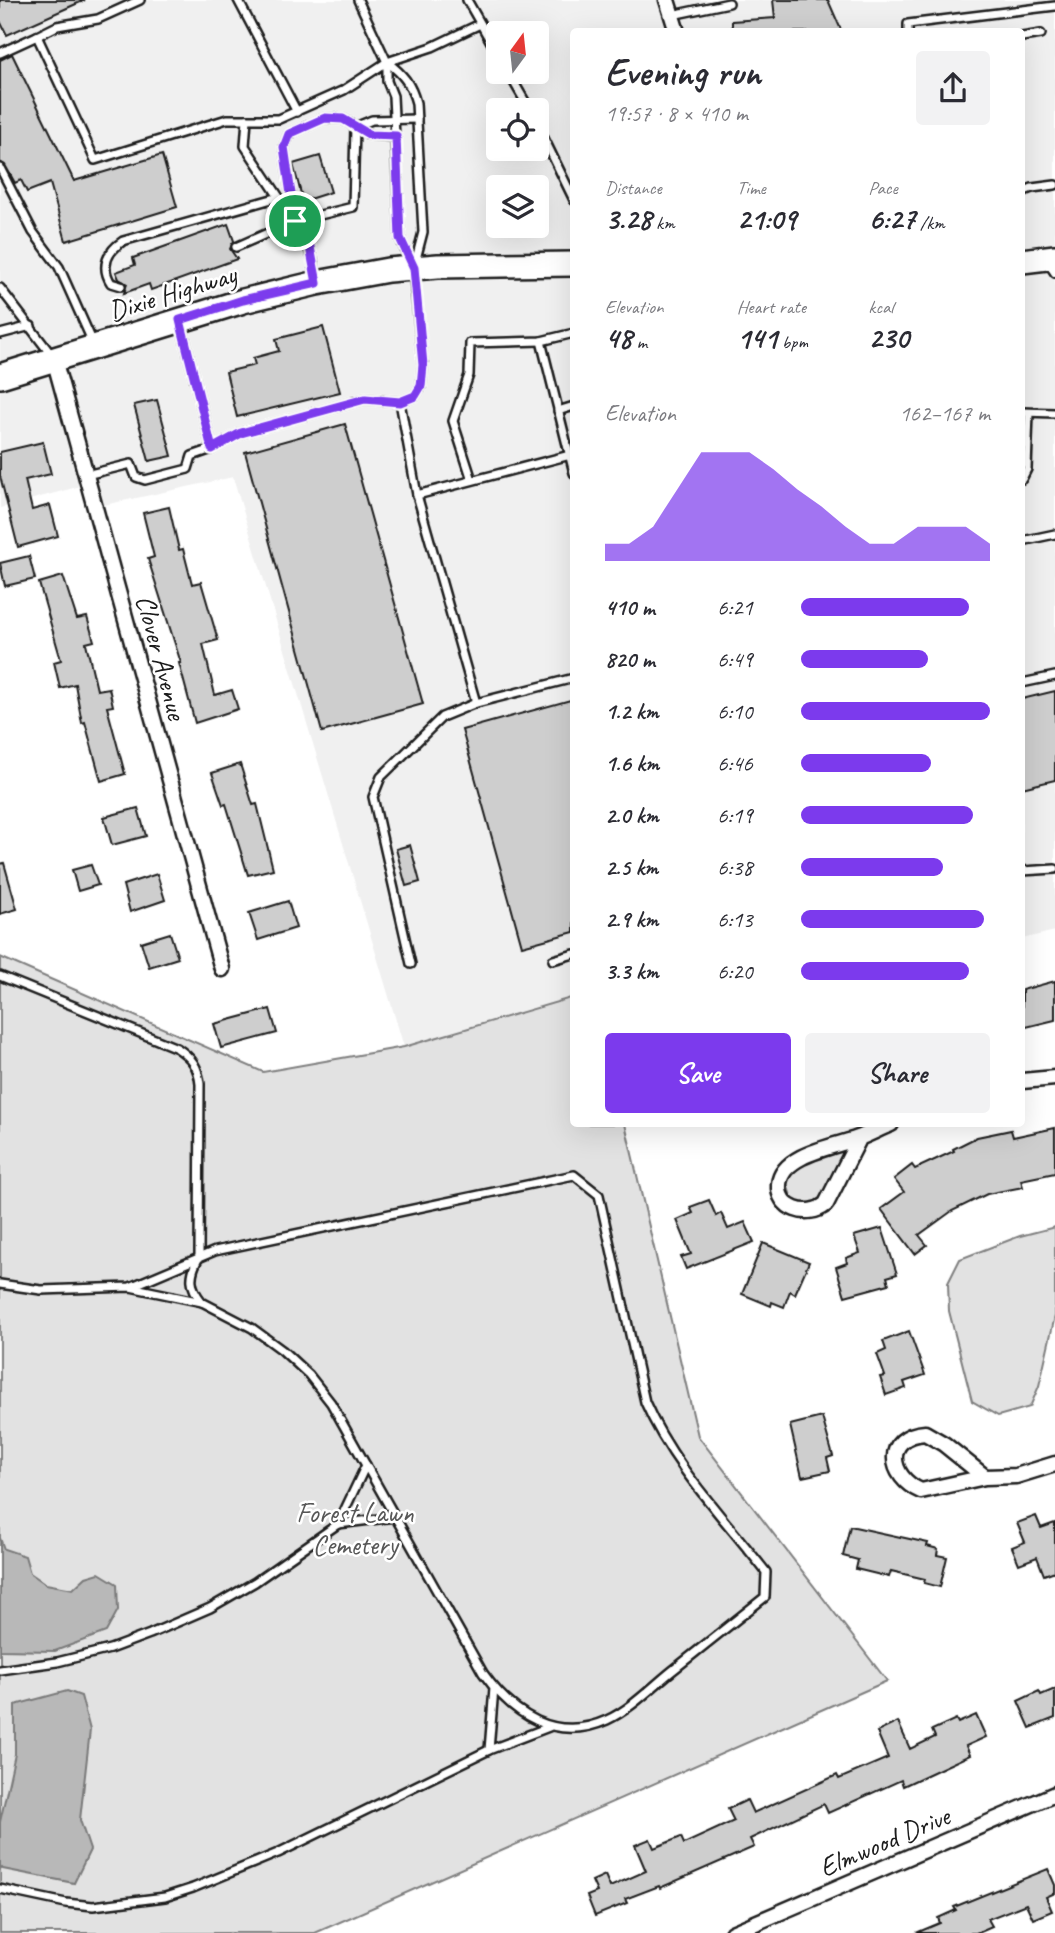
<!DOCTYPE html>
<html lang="en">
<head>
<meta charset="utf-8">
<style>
	body { margin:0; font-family:Caveat,sans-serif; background:#f2f2f3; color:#2b2b33; height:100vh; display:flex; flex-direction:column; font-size:26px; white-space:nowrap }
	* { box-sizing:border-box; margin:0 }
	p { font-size:23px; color:#7c7c81 }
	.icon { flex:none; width:38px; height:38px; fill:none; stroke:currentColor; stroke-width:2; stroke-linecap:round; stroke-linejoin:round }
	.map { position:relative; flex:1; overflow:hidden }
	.panel { position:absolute; left:570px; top:28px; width:455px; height:1099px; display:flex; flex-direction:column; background:#fff; border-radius:7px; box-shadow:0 7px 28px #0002 }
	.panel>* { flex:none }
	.needle { width:46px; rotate:15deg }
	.buttons { position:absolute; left:486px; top:21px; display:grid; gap:14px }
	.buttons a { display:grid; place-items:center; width:63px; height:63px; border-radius:7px; background:#fff; box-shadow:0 7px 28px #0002; font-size:35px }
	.pin { position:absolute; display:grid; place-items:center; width:60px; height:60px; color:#fff; margin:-30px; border:4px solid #fff; border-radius:50%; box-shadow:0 2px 7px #0007 }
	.round { display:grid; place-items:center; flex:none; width:74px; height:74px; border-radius:7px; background:#f2f2f3 }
	.overview { display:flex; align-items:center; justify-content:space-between; height:119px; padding:0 35px }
	h1 { font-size:38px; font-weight:600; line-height:52px }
	.stats { display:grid; grid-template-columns:repeat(3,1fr); gap:10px; height:119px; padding:7px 35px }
	.stats div { display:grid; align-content:center }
	.stats b { font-size:30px; font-weight:600 }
	.stats small { font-size:19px; font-weight:400 }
	.stats p { font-size:19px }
	.chart { height:196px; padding:14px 35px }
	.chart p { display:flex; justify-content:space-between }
	.chart svg { width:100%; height:126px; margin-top:7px; fill:#7c3aed; opacity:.7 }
	.primary-button { display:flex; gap:14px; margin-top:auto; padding:14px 35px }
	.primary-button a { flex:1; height:80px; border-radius:7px; background:#7c3aed; color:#fff; font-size:28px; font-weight:600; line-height:80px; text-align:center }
	.primary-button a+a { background:#f2f2f3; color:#2b2b33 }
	ul { padding:0 35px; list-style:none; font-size:23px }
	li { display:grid; grid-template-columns:112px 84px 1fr; align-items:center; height:52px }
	li i { height:18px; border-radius:9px; background:#7c3aed }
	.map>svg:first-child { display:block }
	.built { fill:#f0f0f0; fill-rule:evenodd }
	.green { fill:#e2e2e2; stroke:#7f7f7f; stroke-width:2 }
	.water { fill:#b8b8b8; stroke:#7a7a7a; stroke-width:2 }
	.building { fill:#cecece; stroke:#1c1c1c; stroke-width:2 }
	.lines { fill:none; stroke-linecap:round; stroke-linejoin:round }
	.service-casing { stroke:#1c1c1c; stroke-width:12 }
	.minor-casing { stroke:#1c1c1c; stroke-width:19 }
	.primary-casing { stroke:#1c1c1c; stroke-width:28 }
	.service { stroke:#fff; stroke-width:7 }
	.minor { stroke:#fff; stroke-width:14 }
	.primary { stroke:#fff; stroke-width:23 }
	.route-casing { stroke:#fff; stroke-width:14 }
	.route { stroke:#7c3aed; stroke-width:9 }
	.labels { text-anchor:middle; stroke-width:5; stroke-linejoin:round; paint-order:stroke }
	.street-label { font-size:28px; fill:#1c1c1c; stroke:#fff }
	.park-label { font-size:28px; fill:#575757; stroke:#fff }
</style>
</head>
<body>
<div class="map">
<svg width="1055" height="1933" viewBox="0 0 1055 1933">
	<rect width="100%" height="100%" fill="#fff"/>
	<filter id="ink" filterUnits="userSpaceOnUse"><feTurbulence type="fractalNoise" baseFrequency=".0143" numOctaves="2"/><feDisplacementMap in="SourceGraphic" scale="14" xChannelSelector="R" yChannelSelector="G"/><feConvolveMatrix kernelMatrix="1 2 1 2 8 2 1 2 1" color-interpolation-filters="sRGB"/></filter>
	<g filter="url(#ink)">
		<!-- built -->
		<path class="built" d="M0,0H1055V931L1022,939V32H574V997L404,1047L233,477L95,507L88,484L0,508ZM499,33H537V72H499ZM499,110H537V149H499ZM499,187H537V226H499Z"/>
		<!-- green -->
		<g class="green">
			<polygon points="0,957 263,1072 404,1047 574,997 574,1124 625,1124 698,1436 887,1681 315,1933 0,1933"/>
			<path d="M848,1146C844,1155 839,1163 835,1171C826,1188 816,1219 792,1199L787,1184L795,1166Z"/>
			<polygon points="1055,1227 1055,1316 1039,1386 1030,1407 998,1416 972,1401 949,1311 948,1283 960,1259 1020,1236"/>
		</g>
		<!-- water -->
		<g class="water">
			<polygon points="0,1538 4,1549 25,1556 30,1573 46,1584 73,1589 86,1577 99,1573 117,1584 118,1610 106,1632 55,1651 0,1650"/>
			<polygon points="67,1691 81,1696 90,1730 80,1820 90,1850 74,1883 3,1869 0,1866 0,1822 15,1754 15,1705"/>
		</g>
		<!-- building -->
		<g class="building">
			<polygon points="0,0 85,0 7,35 0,21"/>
			<polygon points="773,0 828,0 842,32 732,32 732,21 775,18"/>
			<polygon points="12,54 74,181 162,155 177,207 66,241 50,183 27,192 21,180 15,183 5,165 0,162 0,60"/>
			<polygon points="320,156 331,192 303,201 293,164"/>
			<polygon points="228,224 234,241 230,249 237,259 151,290 149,284 124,293 127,284 119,279 116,272 135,265 133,258"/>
			<polygon points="323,327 340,392 237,417 226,372 255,365 253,358 279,351 276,339"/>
			<polygon points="157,400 172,456 149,461 134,405"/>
			<polygon points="345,424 423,704 322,732 245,452"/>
			<polygon points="43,442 51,474 25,480 32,510 50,505 58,536 18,547 0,476 0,452"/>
			<polygon points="169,507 179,550 183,549 192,584 201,582 218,640 203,644 215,695 232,690 238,709 195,723 179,663 181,663 148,559 154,557 143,513"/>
			<polygon points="29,556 35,579 5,586 0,563"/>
			<polygon points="63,576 77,619 87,617 94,641 86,643 97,690 109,688 113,706 107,707 125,774 101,781 85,722 82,723 75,684 60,688 54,662 61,660 39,583"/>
			<polygon points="1055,691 1055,780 1022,788 1022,699"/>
			<polygon points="574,699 574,932 522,946 462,730"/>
			<polygon points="240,764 253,805 257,804 273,869 248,875 226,804 223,805 212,773"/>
			<polygon points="138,808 146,836 112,845 104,817"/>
			<polygon points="410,845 420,882 406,886 396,849"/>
			<polygon points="4,863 17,909 0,914 0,864"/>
			<polygon points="91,865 98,885 78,891 72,870"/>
			<polygon points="157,874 165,900 130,912 123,885"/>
			<polygon points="288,901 296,928 258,940 249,913"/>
			<polygon points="170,933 178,958 149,967 141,942"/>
			<polygon points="1055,981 1055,1020 1022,1028 1022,990"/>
			<polygon points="270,1009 277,1033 221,1048 214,1024"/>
			<polygon points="1055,1128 1055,1173 1021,1180 1023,1187 987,1194 952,1211 919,1235 927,1245 915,1254 881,1209 904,1192 894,1179 912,1165 915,1169 954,1151 953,1149 977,1137 1011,1130 1013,1137"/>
			<polygon points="709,1200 716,1216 721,1213 728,1229 745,1222 754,1242 686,1269 681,1257 691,1254 677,1220 693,1213 690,1207"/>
			<polygon points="882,1228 897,1274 887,1277 889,1284 845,1296 836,1267 847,1263 846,1258 860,1253 854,1236"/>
			<polygon points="763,1243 809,1262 795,1294 790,1291 784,1307 772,1302 771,1306 742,1294"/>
			<polygon points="909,1331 925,1375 904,1382 906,1388 886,1395 880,1377 885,1376 877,1354 886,1350 883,1341"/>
			<polygon points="822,1417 833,1456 827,1458 830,1471 802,1477 790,1425"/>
			<polygon points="1036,1516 1041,1528 1055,1523 1055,1571 1044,1575 1037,1557 1019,1564 1012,1547 1025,1542 1017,1523"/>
			<polygon points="850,1526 928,1543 927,1546 938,1549 937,1555 947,1557 940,1587 924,1583 925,1579 891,1571 889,1577 856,1569 858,1560 843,1556"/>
			<polygon points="1055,1689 1055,1718 1030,1728 1018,1701 1039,1691 1041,1695"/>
			<polygon points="976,1715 986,1737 966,1746 970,1755 903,1786 901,1780 828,1813 824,1804 750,1839 754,1847 660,1888 659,1886 625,1899 627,1903 595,1916 587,1896 597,1892 592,1881 605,1875 610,1887 646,1871 635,1845 650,1839 654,1848 681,1837 684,1844 734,1821 728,1809 747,1800 753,1813 837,1775 839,1779 888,1758 877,1732 898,1722 910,1749 935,1737 932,1730 956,1719 958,1723"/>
			<polygon points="1048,1869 1055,1885 1055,1893 1046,1897 1052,1911 1033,1919 1026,1904 988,1919 992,1926 976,1933 916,1933 940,1923 938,1918 956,1910 954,1907"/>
		</g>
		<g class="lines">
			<defs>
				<g id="service">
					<polyline points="238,0 297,112"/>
					<polyline points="467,0 499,56"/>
					<polyline points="672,15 729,3"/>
					<polyline points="908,32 908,24 1055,6"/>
					<polyline points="37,36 57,26 98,19 140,0"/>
					<polyline points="1022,37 1041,34"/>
					<polyline points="0,53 37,36 95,160 227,119 279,119 344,90 387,62 432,47 480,24"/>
					<path d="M387,62C403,74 411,84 416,103L423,232L415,263"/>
					<polyline points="508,72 530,110"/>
					<polyline points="247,119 245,146 303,233 313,260 316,279"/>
					<polyline points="537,124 574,200"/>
					<polyline points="355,127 372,120 417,119"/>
					<polyline points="0,168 33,232 59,267 93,343"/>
					<polyline points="1022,192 1032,188 1055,185"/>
					<polyline points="295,221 284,147 289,134 325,118 343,119 370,135 396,137"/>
					<polyline points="236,247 295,221 353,207 355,127"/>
					<polyline points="1047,261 1055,273"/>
					<path d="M121,286L111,283C100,266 108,251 123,241L279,197"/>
					<polyline points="0,288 53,357"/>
					<polyline points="181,324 212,449"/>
					<polyline points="0,334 31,326"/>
					<polyline points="541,341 574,473"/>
					<polyline points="400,402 417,495 476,703 574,678"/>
					<polyline points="558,411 574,406"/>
					<polyline points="1022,412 1055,413"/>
					<polyline points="86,475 131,464 136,477 145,480 188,469 192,456 212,449 241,433 365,399 400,402 415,396 421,386 423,365 413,268 400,238 393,96 387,81 387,62 358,0"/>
					<polyline points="1022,479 1027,469 1029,413"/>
					<polyline points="472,480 453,421 469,375 470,343 541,341 574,333"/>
					<polyline points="417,495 574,454"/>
					<polyline points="1022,541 1055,534"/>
					<polyline points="1022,683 1055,676"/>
					<polyline points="1022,871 1055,869"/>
					<polyline points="553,960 574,954"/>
					<polyline points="411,964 373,797 381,777 442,717 476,703"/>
					<path d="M0,976L177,1048C192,1058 198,1066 200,1084L199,1257C189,1275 189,1286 202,1302"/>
					<path d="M0,1284L41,1290L130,1287L202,1302L252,1328L282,1350L309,1375L331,1403L483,1673C513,1715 556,1743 607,1720C631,1709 652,1687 672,1671C703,1646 734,1622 765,1597L766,1572C724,1518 673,1466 645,1402L599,1195L574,1175L215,1251L130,1287"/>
					<polyline points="338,1524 366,1465"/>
					<polyline points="0,1670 57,1662 110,1649 150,1634 210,1608 255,1582 338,1524 395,1517"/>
					<polyline points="489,1750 494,1688"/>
					<polyline points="0,1889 66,1903 93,1906 165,1897 193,1888 278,1853 489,1750 549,1727"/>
				</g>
				<g id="minor">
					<polyline points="667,0 677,32"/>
					<polyline points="54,359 222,969"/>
					<polyline points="1022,1081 1055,1078"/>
					<path d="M859,1139L826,1204C808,1219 777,1209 779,1184C782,1153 839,1146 861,1137C871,1133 881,1128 891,1124"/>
					<path d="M985,1477L944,1444L925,1433C883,1436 888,1477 921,1491L985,1477L1016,1476L1055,1464"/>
					<polyline points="732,1933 1055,1794"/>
				</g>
				<g id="primary">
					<polyline points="1022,261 1055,257"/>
					<polyline points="0,376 243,301 317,283 388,270 438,266 574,264"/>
				</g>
			</defs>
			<!-- service casing -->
			<use href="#service" class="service-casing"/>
			<!-- minor casing -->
			<use href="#minor" class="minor-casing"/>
			<!-- primary casing -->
			<use href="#primary" class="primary-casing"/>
			<!-- service -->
			<use href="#service" class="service"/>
			<!-- minor -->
			<use href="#minor" class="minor"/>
			<!-- primary -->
			<use href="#primary" class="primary"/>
		</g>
	</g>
	<g class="lines" filter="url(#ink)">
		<defs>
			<polygon id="route" points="325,118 343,119 370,135 396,136 400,238 414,268 423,365 421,386 415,396 400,402 365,399 241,433 212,449 180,320 243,300 317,283 310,247 295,221 284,147 289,134"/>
		</defs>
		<!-- route casing -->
		<use href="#route" class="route-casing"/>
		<!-- route -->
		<use href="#route" class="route"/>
	</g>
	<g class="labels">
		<!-- street labels -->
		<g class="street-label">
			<text transform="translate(172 292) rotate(-17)" y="10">Dixie Highway</text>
			<text transform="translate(162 657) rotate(75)" y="10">Clover Avenue</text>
			<text transform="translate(884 1841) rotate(-23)" y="10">Elmwood Drive</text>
		</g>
		<!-- park labels -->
		<g class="park-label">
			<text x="355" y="1522">Forest Lawn<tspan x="355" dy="32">Cemetery</tspan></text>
		</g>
	</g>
</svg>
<div class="buttons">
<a><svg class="needle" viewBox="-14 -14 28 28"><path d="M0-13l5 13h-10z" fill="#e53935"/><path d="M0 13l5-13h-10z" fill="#7c7c81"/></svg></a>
<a><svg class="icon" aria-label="locate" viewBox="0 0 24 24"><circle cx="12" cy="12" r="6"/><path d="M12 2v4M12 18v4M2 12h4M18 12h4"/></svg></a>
<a><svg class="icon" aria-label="layers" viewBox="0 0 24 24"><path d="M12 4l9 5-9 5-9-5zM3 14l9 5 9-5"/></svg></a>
</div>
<div class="pin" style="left:295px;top:221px;background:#1e9e55"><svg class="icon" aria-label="arrive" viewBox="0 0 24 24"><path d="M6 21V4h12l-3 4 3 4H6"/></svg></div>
<section class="panel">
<div class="overview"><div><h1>Evening run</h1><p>19:57 · 8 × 410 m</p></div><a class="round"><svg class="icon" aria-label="share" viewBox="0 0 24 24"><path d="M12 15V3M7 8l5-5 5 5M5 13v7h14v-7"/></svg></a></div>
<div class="stats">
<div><p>Distance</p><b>3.28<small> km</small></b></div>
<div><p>Time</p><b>21:09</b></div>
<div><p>Pace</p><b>6:27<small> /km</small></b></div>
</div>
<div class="stats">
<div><p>Elevation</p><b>48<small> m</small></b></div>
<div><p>Heart rate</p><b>141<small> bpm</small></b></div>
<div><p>kcal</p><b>230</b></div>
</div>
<div class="chart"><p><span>Elevation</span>162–167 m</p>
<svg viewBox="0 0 160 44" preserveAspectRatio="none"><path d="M0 44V38L10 38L20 32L30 19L40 6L50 6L60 6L70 12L80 19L90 25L100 32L110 38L120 38L130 32L140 32L150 32L160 38V44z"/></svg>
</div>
<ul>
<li><b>410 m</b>6:21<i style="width:89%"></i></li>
<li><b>820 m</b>6:49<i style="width:67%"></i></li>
<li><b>1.2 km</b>6:10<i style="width:100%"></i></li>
<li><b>1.6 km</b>6:46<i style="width:69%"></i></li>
<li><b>2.0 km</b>6:19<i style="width:91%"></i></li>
<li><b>2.5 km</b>6:38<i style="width:75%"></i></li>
<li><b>2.9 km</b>6:13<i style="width:97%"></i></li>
<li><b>3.3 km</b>6:20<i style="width:89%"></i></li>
</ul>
<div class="primary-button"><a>Save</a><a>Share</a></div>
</section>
</div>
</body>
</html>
